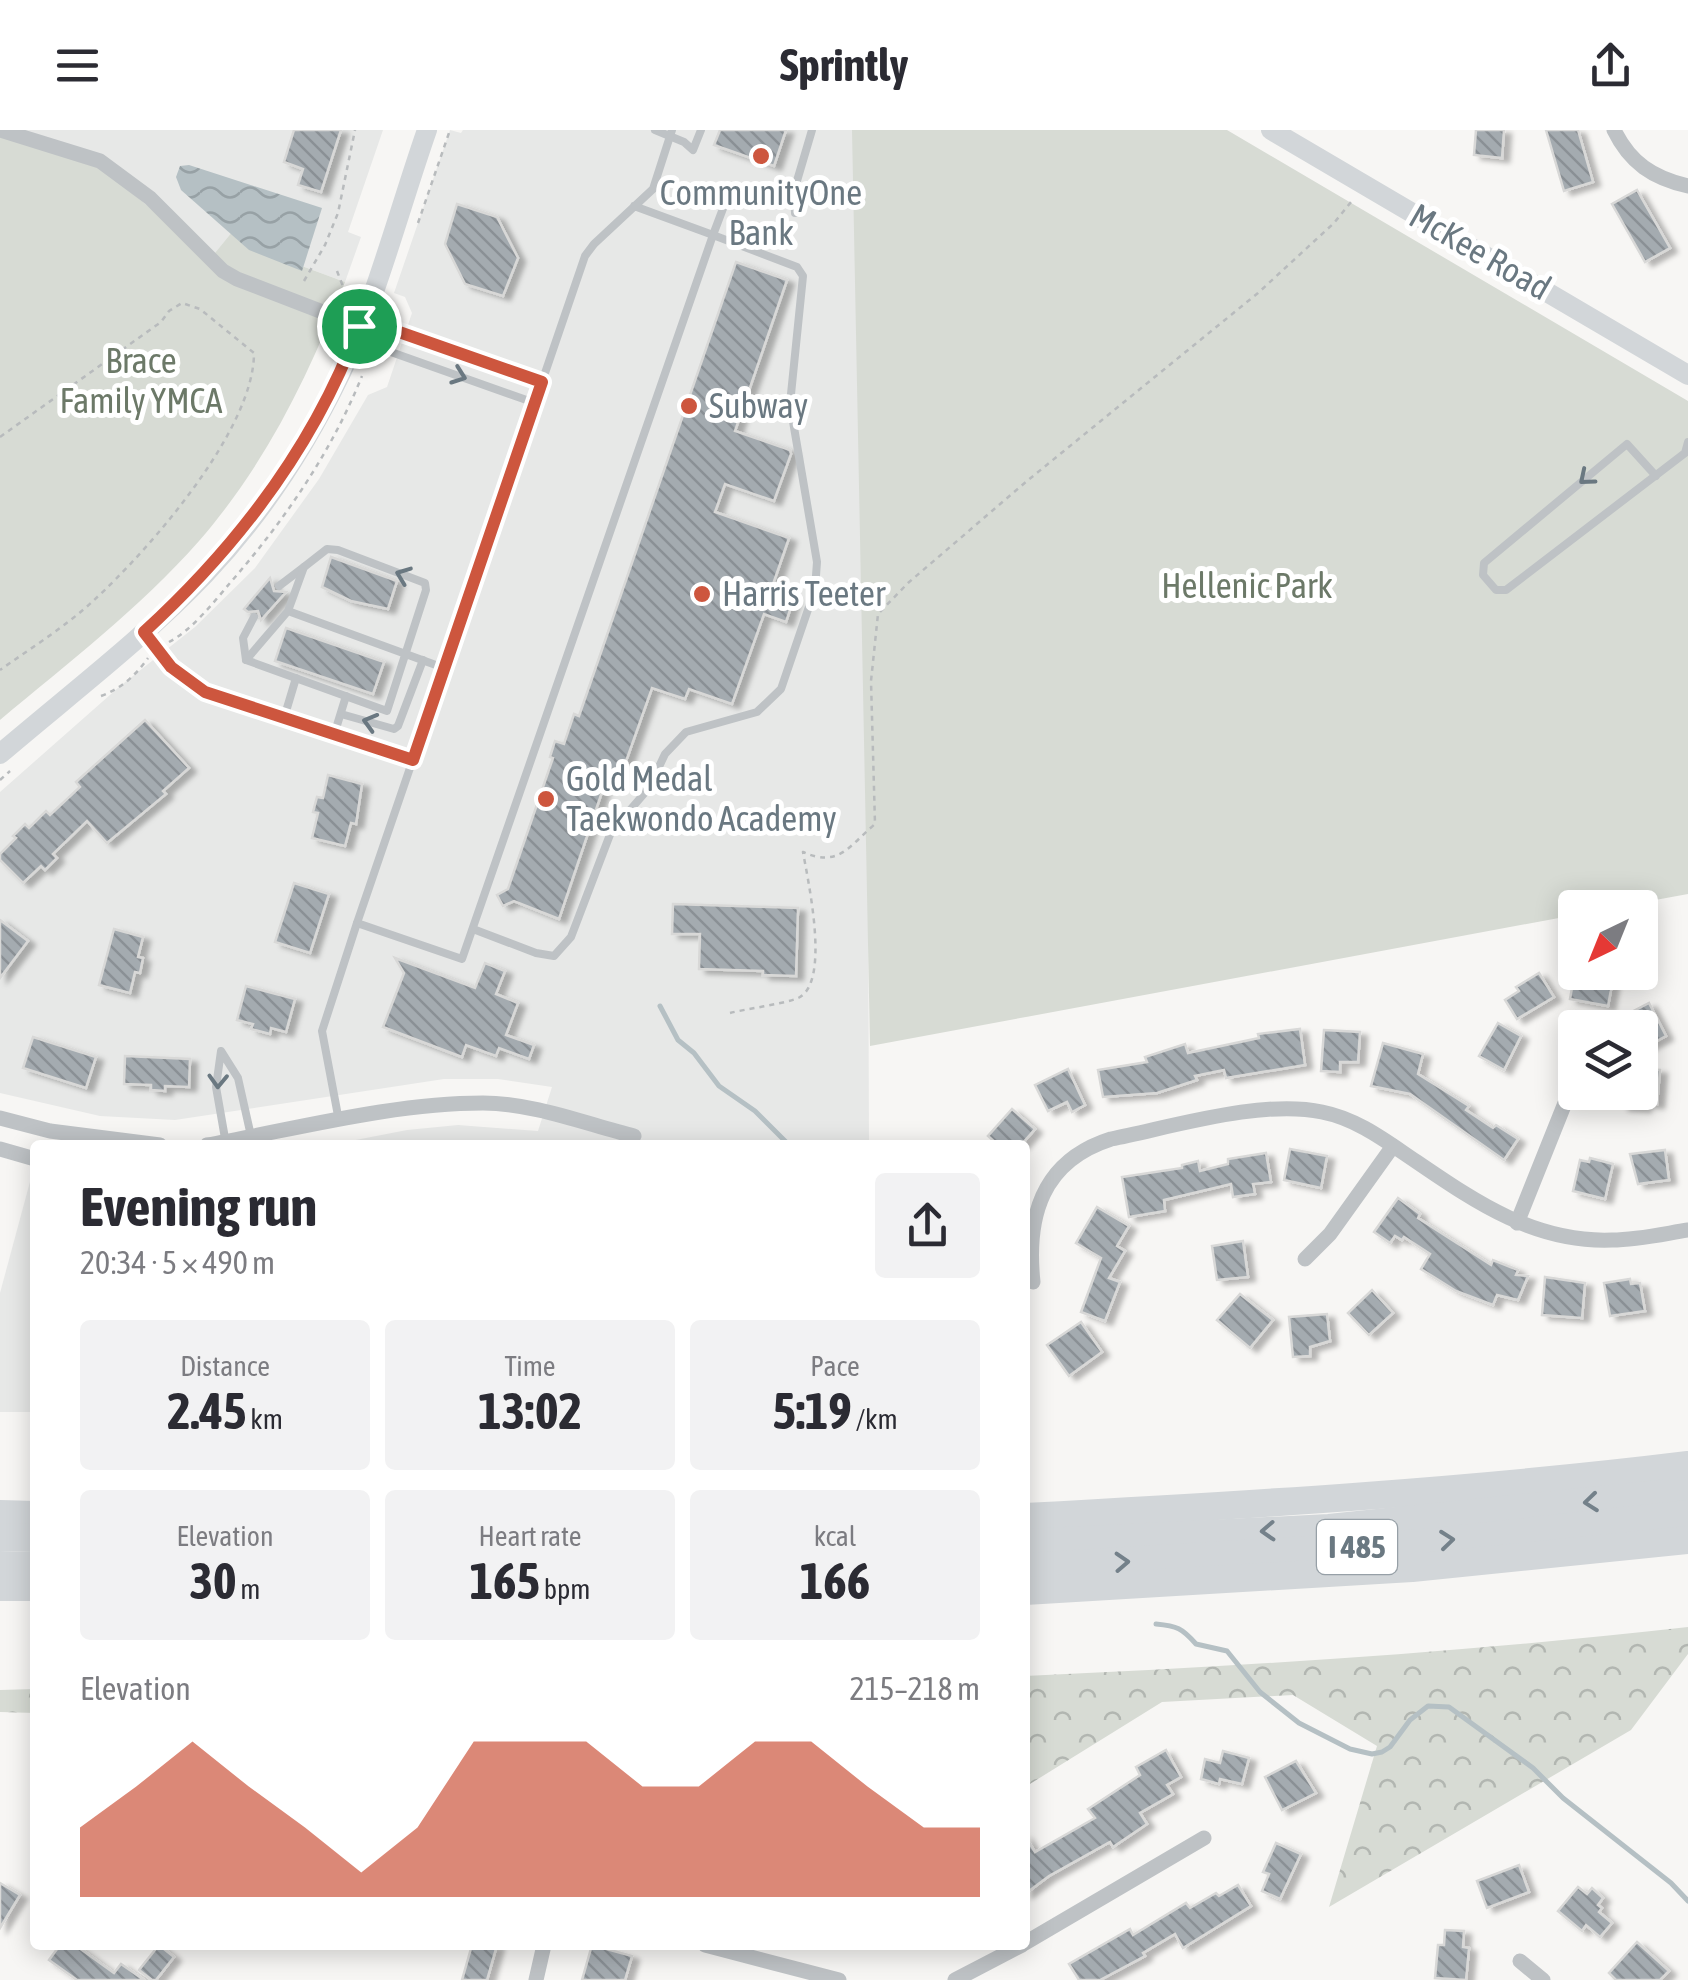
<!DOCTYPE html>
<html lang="en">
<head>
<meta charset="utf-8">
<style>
	body { margin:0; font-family:"Asap Condensed",sans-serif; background:#f2f2f3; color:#2b2b33; height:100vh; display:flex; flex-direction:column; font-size:38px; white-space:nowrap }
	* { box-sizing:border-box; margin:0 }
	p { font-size:32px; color:#7c7c81 }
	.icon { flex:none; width:55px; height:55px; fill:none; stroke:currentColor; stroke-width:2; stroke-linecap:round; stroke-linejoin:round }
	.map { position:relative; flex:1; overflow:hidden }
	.drawer { position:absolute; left:30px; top:1010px; width:1000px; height:810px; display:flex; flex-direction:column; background:#fff; border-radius:10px; box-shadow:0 5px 25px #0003 }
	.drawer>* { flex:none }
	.needle { width:65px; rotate:223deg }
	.fabs { position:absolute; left:1558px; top:760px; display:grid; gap:20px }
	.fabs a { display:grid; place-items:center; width:100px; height:100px; border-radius:10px; background:#fff; box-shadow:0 5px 25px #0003; font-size:50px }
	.pin { position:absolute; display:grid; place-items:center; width:85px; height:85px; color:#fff; margin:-42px; border:5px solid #fff; border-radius:50%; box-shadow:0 2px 10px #0007 }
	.round { display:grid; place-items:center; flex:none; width:105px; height:105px; border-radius:10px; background:#f2f2f3 }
	.summary { display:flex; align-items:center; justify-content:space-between; height:170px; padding:0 50px }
	h1 { font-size:55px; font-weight:700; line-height:75px }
	.metrics { display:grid; grid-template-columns:repeat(3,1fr); gap:15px; height:170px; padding:10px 50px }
	.metrics div { display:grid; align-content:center; border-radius:10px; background:#f2f2f3; text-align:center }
	.metrics b { font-size:50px; font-weight:700 }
	.metrics small { font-size:28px; font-weight:400 }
	.metrics p { font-size:28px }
	.chart { height:280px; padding:20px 50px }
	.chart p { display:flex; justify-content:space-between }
	.chart svg { width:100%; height:180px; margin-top:10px; fill:#cd563e; opacity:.7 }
	header { display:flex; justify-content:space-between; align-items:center; height:130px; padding:0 50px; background:#fff; font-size:45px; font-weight:700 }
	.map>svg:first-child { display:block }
	.built { fill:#e7e8e7 }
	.green { fill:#d7dbd4 }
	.forest { fill:url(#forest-crowns) }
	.water { fill:url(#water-waves) }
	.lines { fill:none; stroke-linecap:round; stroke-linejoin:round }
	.stream { stroke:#b5c0c4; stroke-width:5 }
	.building { fill:url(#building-back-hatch); stroke:#d8d8d7; stroke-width:2.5; filter:url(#shadow) }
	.path { stroke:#b8bbbd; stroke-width:2.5; stroke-dasharray:5 5; stroke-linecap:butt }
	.service { stroke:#bec2c5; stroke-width:8 }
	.minor { stroke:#bec2c5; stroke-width:15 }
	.secondary { stroke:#d2d6d9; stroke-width:20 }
	.motorway { stroke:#d2d6d9; stroke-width:28 }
	.oneway { stroke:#6a7881 }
	.oneway2 { stroke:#74818a }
	.route-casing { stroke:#fff; stroke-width:20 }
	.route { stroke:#cd563e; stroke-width:12 }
	.poi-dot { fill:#cd563e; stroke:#fff; stroke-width:4 }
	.labels { text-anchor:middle; stroke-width:10; stroke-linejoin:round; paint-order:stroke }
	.shield { fill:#fff; stroke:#97a0a7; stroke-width:2.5 }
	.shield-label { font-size:32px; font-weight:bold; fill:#6a7881 }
	.poi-label { font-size:35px; fill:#6a7881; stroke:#fff; text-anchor:start }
	.street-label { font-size:35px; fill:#6a7881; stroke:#fff }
	.park-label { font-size:35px; fill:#6c7968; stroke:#fff }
</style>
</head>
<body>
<header><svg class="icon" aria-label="menu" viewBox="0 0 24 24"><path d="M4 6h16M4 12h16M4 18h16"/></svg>Sprintly<svg class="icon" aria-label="share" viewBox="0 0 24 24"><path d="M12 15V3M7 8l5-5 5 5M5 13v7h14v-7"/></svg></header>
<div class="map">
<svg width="1688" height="1850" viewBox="0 0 1688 1850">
	<defs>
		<pattern id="forest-crowns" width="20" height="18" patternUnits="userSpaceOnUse" patternTransform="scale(2.5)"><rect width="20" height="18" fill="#d7dbd4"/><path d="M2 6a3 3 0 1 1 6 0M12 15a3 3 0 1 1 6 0" fill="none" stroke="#b2b6b1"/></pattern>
		<pattern id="water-waves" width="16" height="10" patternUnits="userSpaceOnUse" patternTransform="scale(2.5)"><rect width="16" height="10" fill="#b5c0c4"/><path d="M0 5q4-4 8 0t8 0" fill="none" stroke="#97a1a5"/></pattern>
		<pattern id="building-back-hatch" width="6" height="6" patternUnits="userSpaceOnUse" patternTransform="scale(2.5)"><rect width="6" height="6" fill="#a4abb0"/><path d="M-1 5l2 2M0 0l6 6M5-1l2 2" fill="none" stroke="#8a9095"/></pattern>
		<filter id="shadow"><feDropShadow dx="7" dy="4" stdDeviation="2.5" flood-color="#0004"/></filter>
	</defs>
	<rect width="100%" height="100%" fill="#f7f6f4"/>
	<!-- built -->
	<g class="built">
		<polygon points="0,0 383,0 348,102 361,107 345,152 256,119 211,128"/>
		<polygon points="450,0 461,3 463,0 853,0 868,735 869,1015 330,1015 407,1000 458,995 538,1001 552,957 498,949 444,949 175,990 100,986 0,963 0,662 119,557 195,497 255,438 319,349 368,265 387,257 412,183 405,167 394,163"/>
		<polygon points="31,1048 35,1048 35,1282 0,1282 0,1163"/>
	</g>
	<!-- green -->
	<g class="green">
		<polygon points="852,0 1227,0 1688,271 1688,764 1617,777 1575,778 1575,785 870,916"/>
		<path d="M0,1L93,31L211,128L233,101L256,119L345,152C309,245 266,334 199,411C140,478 68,533 0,590Z"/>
	</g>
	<!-- forest -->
	<g class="forest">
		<path d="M1688,1497V1524L1631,1600L1329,1777L1377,1616L1293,1565L1162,1572L1025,1657V1546C1247,1536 1467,1522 1688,1497Z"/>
		<polygon points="35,1559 35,1583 0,1582 0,1560"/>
	</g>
	<!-- water -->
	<polygon class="water" points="189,35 322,78 302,141 249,120 181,60 176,47 180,36"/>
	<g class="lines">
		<!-- stream -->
		<g class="stream">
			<polyline points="660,876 678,910 694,923 719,956 755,981 789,1015"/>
			<path d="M1156,1494C1177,1496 1182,1498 1196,1514L1227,1521L1260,1562L1299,1593L1350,1619L1372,1624L1382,1622L1390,1617L1410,1590L1428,1576L1449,1577L1533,1638L1563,1668L1671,1753L1688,1771"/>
		</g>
	</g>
	<!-- building -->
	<g class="building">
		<polygon points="294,0 341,0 321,62 298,55 303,39 284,32"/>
		<polygon points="720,0 786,0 774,36 714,15"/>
		<polygon points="1476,0 1504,0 1502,28 1474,25"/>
		<polygon points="1546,0 1578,0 1593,52 1564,61"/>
		<polygon points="1637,60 1670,118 1645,132 1612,74"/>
		<polygon points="457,74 497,87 518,128 503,166 465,154 445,114"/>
		<polygon points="736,132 787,150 735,301 790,320 791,324 774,371 725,354 715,382 789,408 771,460 794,468 786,492 764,484 732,574 689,559 685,569 652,558 619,651 607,647 559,789 514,771 503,776 497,765 508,759 553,628 550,627 555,611 564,614 574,584 579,586"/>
		<polygon points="331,427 397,451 388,479 351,471 322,457"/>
		<polygon points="270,448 274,461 286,462 261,490 258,481 248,482 244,479"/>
		<polygon points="286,498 384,532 373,564 275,531"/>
		<polygon points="145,590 189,638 163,661 166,664 107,713 87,691 53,724 57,728 45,740 41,736 23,753 0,730 0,724 16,708 13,706 25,694 29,698 46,681 50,685 80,657 76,652"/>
		<polygon points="328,645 362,654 356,694 351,693 345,716 312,708 318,683 313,682 317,667 323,668"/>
		<polygon points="294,753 329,764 310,823 275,812"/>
		<polygon points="673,774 798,778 796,846 763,845 763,841 699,839 700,804 672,804"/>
		<polygon points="0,790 28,811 0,848"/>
		<polygon points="114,799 143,807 138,827 143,828 140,843 135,842 130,863 99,855"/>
		<polygon points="395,828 475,858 485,833 505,841 496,864 518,873 506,905 534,915 529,929 499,918 496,926 466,915 462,927 383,897 404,843"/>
		<polygon points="1575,841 1602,842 1601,847 1613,849 1608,876 1570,869"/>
		<polygon points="1539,843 1554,867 1517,889 1505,870 1519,861 1516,857"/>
		<polygon points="246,856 295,869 286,902 271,898 270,904 251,899 253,894 237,890"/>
		<polygon points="1649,873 1666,906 1640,920 1640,898 1601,898"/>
		<polygon points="1498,893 1521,906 1504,940 1479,926"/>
		<polygon points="1300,899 1305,935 1226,948 1224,940 1195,946 1197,950 1157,963 1103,967 1098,940 1147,932 1145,927 1185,914 1188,923 1259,908 1258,904"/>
		<polygon points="1324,900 1360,902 1358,932 1340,932 1340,942 1321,941"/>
		<polygon points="33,907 96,927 86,958 23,938"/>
		<polygon points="1383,913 1423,924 1418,944 1469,976 1466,980 1493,998 1496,995 1518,1009 1504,1030 1410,964 1371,956"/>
		<polygon points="125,926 190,929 189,957 165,956 165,961 151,960 151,955 124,954"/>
		<polygon points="1068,939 1085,975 1072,982 1067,972 1048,981 1035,955"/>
		<polygon points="1640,939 1660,940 1657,974 1644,973 1644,978 1622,976 1623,962 1640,962"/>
		<polygon points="1012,979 1035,999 1021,1015 998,1015 988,1006"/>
		<polygon points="1290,1019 1327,1026 1321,1058 1284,1050"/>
		<polygon points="1665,1020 1669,1050 1638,1054 1630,1024"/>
		<polygon points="1266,1023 1271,1052 1253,1054 1255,1064 1233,1067 1231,1054 1164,1070 1165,1081 1129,1087 1122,1047 1182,1038 1182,1035 1198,1031 1200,1041 1228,1034 1228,1029"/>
		<polygon points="1590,1028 1613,1034 1605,1069 1573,1061 1580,1030 1589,1032"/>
		<polygon points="1398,1068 1420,1084 1418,1088 1491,1135 1493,1130 1518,1140 1516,1145 1528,1146 1518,1170 1497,1165 1493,1175 1456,1161 1421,1139 1430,1124 1404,1107 1402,1110 1395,1106 1390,1113 1374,1102"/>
		<polygon points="1097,1077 1129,1096 1117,1116 1125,1121 1109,1148 1120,1152 1105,1191 1081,1182 1101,1128 1076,1113"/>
		<polygon points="1243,1111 1248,1147 1217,1150 1212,1116"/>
		<polygon points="1545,1147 1585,1153 1582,1188 1542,1185"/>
		<polygon points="1630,1149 1631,1154 1640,1153 1645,1181 1610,1186 1604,1153"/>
		<polygon points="1372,1160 1393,1183 1369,1205 1348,1183"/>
		<polygon points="1240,1164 1273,1190 1250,1218 1217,1190"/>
		<polygon points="1327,1184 1330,1211 1310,1217 1310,1226 1293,1227 1289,1187"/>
		<polygon points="1081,1192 1102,1222 1069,1246 1047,1215"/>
		<polygon points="1166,1620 1181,1647 1167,1655 1173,1664 1140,1683 1147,1694 1113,1717 1110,1712 1049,1746 1025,1764 1025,1706 1035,1722 1095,1688 1088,1679 1140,1645 1136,1637"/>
		<polygon points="1223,1621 1249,1628 1242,1654 1220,1649 1219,1654 1201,1649 1205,1629 1220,1633"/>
		<polygon points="1296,1631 1316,1663 1282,1680 1265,1647"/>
		<polygon points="1276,1713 1301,1724 1280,1769 1262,1761 1269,1744 1263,1742"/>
		<polygon points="1519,1735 1529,1762 1487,1778 1477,1751"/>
		<polygon points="0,1753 20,1765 0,1798"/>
		<polygon points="1238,1755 1251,1776 1183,1818 1175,1804 1143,1823 1145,1826 1100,1850 1079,1850 1069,1834 1130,1799 1133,1805 1186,1773 1190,1778 1216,1763 1219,1766"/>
		<polygon points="1578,1757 1587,1764 1592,1758 1603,1768 1598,1775 1602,1778 1599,1782 1612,1793 1600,1807 1586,1795 1582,1801 1558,1781"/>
		<polygon points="1445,1800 1464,1801 1463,1817 1469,1818 1466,1850 1435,1848 1438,1815 1444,1815"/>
		<polygon points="1637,1812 1669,1841 1660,1850 1616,1850 1609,1843"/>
		<polygon points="60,1815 75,1815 114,1843 121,1834 144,1850 77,1850 49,1830"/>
		<polygon points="159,1815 174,1827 156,1850 152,1850 139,1840"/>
		<polygon points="472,1815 497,1815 487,1850 462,1850"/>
		<polygon points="592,1815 632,1826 625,1850 582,1850"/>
	</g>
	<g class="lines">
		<!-- path -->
		<g class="path">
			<polyline points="418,93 450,0"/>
			<polyline points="337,141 349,172"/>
			<polyline points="304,151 325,115 338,83 355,0"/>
			<path d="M0,307L161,192L169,181L182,173L200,179L254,223C254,300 149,420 93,471C65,497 31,518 0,540"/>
			<path d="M169,512C192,500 213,473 230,453C284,391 331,323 362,246"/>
			<path d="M101,566C122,558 135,546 148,528"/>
			<polyline points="0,650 10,641"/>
			<path d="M730,883C745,879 790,873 800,867C830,849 808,751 803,722C839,738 849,716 875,694L871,551L878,484L908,453L1027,351L1258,163L1334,93L1351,72"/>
		</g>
		<!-- service -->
		<g class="service">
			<polyline points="655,0 684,12 693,20 701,0"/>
			<polyline points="634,76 713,105 462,829 357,793 585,126 594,114 653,59 672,0"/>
			<polyline points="795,83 794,61 812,0"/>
			<polyline points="366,196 381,196 542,252"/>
			<polyline points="363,202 374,216 535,273"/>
			<polyline points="1656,346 1627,314 1484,433 1483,445 1496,460 1506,460 1685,323 1688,312"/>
			<polyline points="279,456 304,437"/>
			<polyline points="288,481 304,437 327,419 338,420 425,453 426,460 387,581 246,530 288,481 444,538"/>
			<polyline points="147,506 171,537 205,562 413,630"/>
			<polyline points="246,530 243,508 254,487"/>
			<polyline points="341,584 394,599 398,596 423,530"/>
			<polyline points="284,588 296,548"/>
			<polyline points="334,605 346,566"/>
			<polyline points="473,799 536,823 554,826 571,807 611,702 649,658 665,624 686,602 757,582 781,559 815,459 817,432 790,274 803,146 797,137 713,105 730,60"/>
			<polyline points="339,991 322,901 357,793"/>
			<polyline points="226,1014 216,957 221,921 238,948 253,1015"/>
		</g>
		<!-- minor -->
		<g class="minor">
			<polyline points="0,0 100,31 150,68 223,141 237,149 359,196"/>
			<path d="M1614,0C1630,33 1653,48 1688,56"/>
			<polyline points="0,988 50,1001 160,1015"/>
			<path d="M207,1015C296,999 393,973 483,973C533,973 586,994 634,1006"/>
			<polyline points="0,1019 35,1029"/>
			<polyline points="1517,1093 1567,968 1573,937"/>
			<polyline points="1305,1129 1330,1104 1393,1016"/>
			<path d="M1033,1152C1026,1086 1042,1031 1111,1009C1172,997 1262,969 1322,982C1358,989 1387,1012 1417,1032C1477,1073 1536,1113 1612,1110C1637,1110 1663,1104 1688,1100"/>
			<polyline points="1025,1813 1204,1708"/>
			<polyline points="705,1815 839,1850"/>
			<polyline points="1520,1831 1543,1850"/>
			<polyline points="536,1850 544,1815"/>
			<polyline points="955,1850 1022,1815"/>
		</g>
		<!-- secondary -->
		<g class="secondary">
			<polyline points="1271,0 1688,245"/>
			<path d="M0,624C69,565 143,509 205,444C261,385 306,316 341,243C376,170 400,77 427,0"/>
		</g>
		<!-- motorway -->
		<g class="motorway">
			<polyline points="0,1384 35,1385"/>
			<path d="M1025,1387C1246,1375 1468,1362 1688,1335"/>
			<polyline points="0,1407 35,1408"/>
			<polyline points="1025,1413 1329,1398 1688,1361"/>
			<polyline points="0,1435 35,1436"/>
			<polyline points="1025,1437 1423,1413 1688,1384"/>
			<polyline points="0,1457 35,1457"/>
			<polyline points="1025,1461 1412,1438 1688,1410"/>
		</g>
	</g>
	<!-- one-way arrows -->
	<defs><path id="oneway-chevron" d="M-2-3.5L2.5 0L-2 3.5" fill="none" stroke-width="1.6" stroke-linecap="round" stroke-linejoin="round" transform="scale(2.5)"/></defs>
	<g class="oneway">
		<use href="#oneway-chevron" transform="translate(459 246) rotate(20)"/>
		<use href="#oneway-chevron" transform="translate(1586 348) rotate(140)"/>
		<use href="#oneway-chevron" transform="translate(403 445) rotate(-159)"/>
		<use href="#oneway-chevron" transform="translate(370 592) rotate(-164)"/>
		<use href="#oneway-chevron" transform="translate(218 951) rotate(92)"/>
	</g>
	<g class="oneway2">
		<use href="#oneway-chevron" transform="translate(1591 1372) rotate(174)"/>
		<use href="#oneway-chevron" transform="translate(1268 1401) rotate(177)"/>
		<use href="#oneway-chevron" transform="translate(1447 1410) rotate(-6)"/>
		<use href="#oneway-chevron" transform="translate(1122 1432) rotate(-3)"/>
	</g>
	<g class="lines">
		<defs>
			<path id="route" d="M359,196H382L542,252L413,630L205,562L171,537L144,502C238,416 314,317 359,196Z"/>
		</defs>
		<!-- route casing -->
		<use href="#route" class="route-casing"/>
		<!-- route -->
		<use href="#route" class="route"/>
	</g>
	<!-- markers -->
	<g class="poi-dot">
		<circle cx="761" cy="26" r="10"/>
		<circle cx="689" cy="276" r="10"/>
		<circle cx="702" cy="464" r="10"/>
		<circle cx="546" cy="669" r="10"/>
	</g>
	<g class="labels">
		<!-- shield labels -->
		<rect class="shield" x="1317" y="1390" width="80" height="54" rx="8"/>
		<g class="shield-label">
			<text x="1357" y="1428">I 485</text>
		</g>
		<!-- poi labels -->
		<g class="poi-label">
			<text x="761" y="75" text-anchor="middle">CommunityOne<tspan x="761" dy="40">Bank</tspan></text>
			<text x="709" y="288">Subway</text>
			<text x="722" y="476">Harris Teeter</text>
			<text x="566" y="661">Gold Medal<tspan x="566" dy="40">Taekwondo Academy</tspan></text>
		</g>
		<!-- street labels -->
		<g class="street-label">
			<text transform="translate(1480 122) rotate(30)" y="12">McKee Road</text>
		</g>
		<!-- park labels -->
		<g class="park-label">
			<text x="141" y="243">Brace<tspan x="141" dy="40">Family YMCA</tspan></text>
			<text x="1247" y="468">Hellenic Park</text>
		</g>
	</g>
</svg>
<div class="fabs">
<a><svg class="needle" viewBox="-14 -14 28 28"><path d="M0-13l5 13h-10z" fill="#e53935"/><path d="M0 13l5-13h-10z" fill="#7c7c81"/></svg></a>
<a><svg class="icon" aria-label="layers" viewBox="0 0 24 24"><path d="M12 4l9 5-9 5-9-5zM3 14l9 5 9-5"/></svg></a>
</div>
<div class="pin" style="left:359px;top:196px;background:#1e9e55"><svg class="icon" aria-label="arrive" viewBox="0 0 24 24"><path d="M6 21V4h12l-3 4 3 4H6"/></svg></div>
<section class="drawer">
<div class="summary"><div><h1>Evening run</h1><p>20:34 · 5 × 490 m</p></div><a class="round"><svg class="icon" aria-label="share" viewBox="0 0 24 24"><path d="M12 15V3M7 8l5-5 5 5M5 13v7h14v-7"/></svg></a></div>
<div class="metrics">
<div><p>Distance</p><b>2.45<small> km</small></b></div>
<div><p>Time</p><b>13:02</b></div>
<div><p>Pace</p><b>5:19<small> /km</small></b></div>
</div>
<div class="metrics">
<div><p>Elevation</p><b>30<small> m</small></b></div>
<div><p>Heart rate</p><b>165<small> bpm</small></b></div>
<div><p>kcal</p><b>166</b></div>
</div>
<div class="chart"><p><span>Elevation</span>215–218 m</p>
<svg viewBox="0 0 160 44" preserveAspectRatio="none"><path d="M0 44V27L10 17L20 6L30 17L40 27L50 38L60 27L70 6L80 6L90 6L100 17L110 17L120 6L130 6L140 17L150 27L160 27V44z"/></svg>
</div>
</section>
</div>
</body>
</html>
